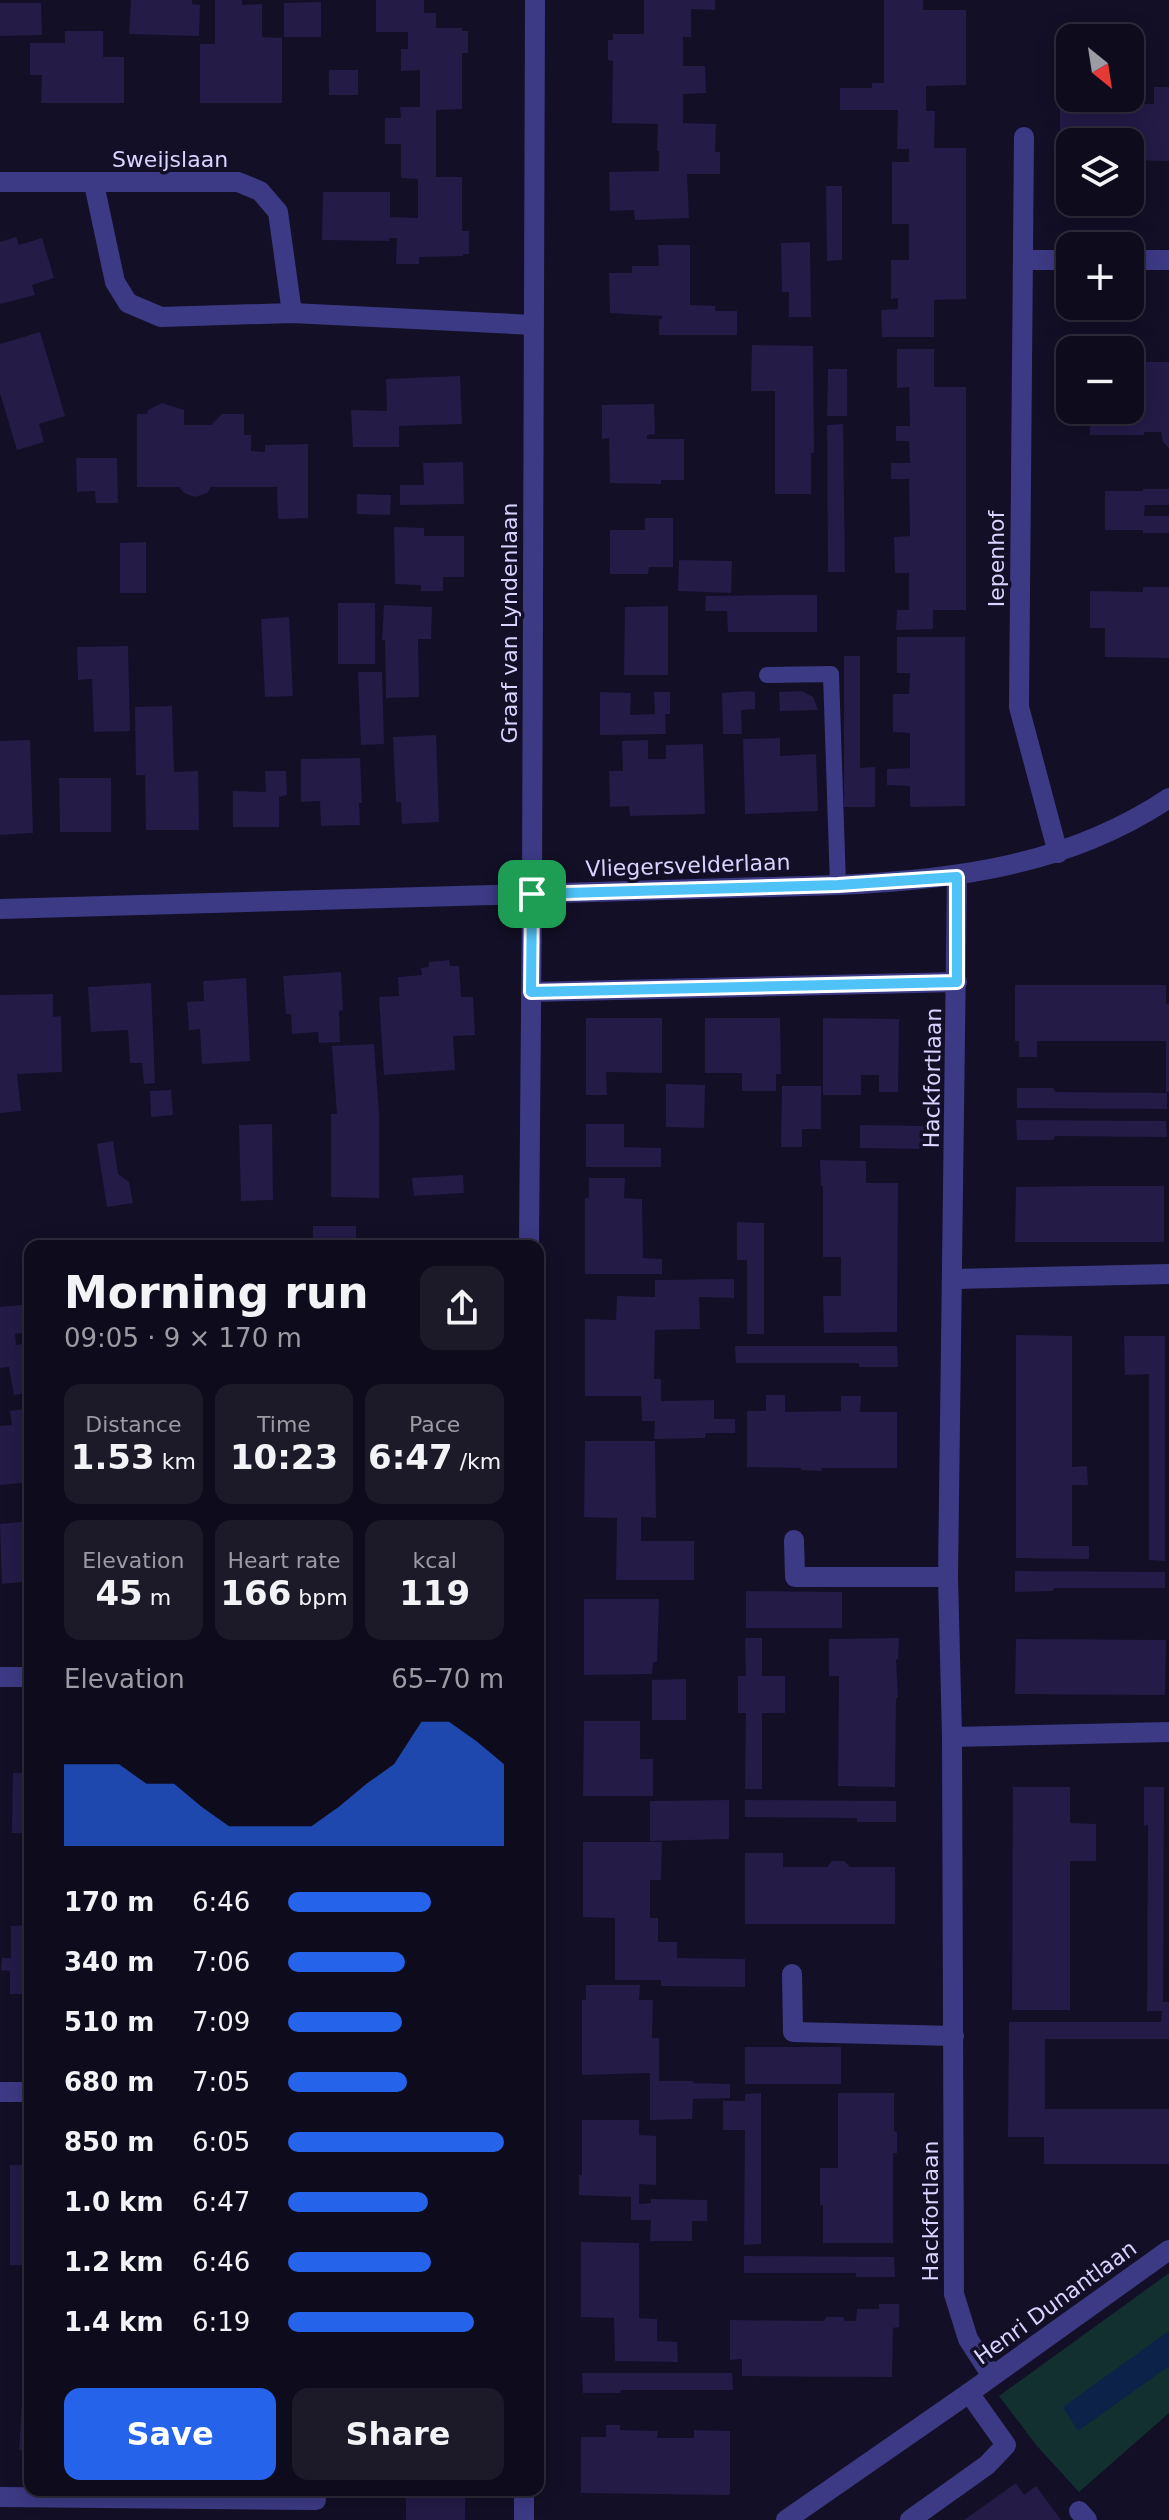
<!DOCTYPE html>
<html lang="en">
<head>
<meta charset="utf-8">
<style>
	body { margin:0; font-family:"DejaVu Sans",sans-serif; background:#1c1929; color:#f1f3f6; height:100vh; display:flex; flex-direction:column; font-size:30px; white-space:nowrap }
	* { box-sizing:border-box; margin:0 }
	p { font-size:26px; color:#9b9ba3 }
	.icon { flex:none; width:44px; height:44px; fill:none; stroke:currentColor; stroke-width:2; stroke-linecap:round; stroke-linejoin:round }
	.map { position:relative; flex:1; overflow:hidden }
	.details { position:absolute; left:24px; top:1240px; width:520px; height:1256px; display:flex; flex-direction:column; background:#0e0b1c; border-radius:16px; box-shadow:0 4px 20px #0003,0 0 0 2px #2e2b3b }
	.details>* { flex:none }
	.needle { width:52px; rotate:150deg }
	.tools { position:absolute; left:1056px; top:24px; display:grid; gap:16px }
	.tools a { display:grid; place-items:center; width:88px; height:88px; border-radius:16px; background:#0e0b1c; box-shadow:0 4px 20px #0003,0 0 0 2px #2e2b3b; font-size:40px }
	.pin { position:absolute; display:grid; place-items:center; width:68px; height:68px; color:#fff; margin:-34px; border-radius:16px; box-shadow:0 4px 12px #0006 }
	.round { display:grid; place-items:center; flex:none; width:84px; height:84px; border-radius:16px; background:#1c1929 }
	.head { display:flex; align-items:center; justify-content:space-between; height:136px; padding:0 40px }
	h1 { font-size:44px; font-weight:700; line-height:60px }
	.stats { display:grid; grid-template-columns:repeat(3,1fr); gap:12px; height:136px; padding:8px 40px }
	.stats div { display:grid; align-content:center; border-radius:16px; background:#1c1929; text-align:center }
	.stats b { font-size:34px; font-weight:700 }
	.stats small { font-size:22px; font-weight:400 }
	.stats p { font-size:22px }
	.chart { height:224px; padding:16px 40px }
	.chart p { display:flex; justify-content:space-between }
	.chart svg { width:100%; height:144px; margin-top:8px; fill:#2563eb; opacity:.7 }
	.cta { display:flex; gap:16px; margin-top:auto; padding:16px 40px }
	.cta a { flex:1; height:92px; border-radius:16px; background:#2563eb; color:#fff; font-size:32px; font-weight:700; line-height:92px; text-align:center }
	.cta a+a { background:#1c1929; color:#f1f3f6 }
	ul { padding:0 40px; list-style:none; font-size:26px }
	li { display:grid; grid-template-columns:128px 96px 1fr; align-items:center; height:60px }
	li i { height:20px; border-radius:10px; background:#2563eb }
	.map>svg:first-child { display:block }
	.green { fill:#12302f }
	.water { fill:#0c2248 }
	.building { fill:#241b47 }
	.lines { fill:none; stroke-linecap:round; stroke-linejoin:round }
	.lane { stroke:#3d3a85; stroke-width:16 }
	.street { stroke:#3d3a85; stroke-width:20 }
	.route-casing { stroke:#fff; stroke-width:16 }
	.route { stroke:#4fc3f7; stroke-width:10 }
	.labels { text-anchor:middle; stroke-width:7; stroke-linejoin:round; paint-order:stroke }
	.street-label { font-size:22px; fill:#d9d4ff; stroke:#130f26 }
</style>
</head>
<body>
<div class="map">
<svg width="1169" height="2520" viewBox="0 0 1169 2520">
	<rect width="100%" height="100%" fill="#130f26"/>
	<!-- green -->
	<polygon class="green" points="1169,2273 1169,2413 1079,2492 1037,2446 999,2396"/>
	<!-- water -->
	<polygon class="water" points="1169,2331 1169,2366 1078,2431 1063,2407"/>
	<!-- building -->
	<g class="building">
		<polygon points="131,0 192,0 192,4 200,5 199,36 129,34"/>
		<polygon points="215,0 242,0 242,5 262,4 262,37 282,38 282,103 200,103 200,44 215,44"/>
		<polygon points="376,0 424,0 424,13 436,13 436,28 462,28 462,31 468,31 468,53 462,53 462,109 436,110 436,177 462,177 462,231 469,231 469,254 463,254 463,256 419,257 419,264 396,264 397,238 389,238 390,241 322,240 323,192 390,192 390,217 418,218 418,179 401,178 401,144 385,144 385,118 401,118 400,107 420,107 420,70 401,71 401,49 408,49 408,32 376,32"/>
		<polygon points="644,0 715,0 715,10 691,9 691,37 683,37 683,66 705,66 706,93 683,94 683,123 716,124 715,152 720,152 720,174 687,174 689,218 635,220 634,210 610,211 609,172 659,171 659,151 657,151 658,124 612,123 613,61 608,60 608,40 613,40 613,34 644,34"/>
		<polygon points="884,0 923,0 923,10 966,10 966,85 926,86 926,111 935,111 934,148 966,148 966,299 934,300 934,337 882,337 881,310 898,309 898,298 891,299 891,260 909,260 909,224 892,224 892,162 909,162 909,149 897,149 898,110 840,110 840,88 872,88 872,83 884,83"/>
		<polygon points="321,2 321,37 284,37 284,3"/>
		<polygon points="0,3 41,3 42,35 0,36"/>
		<polygon points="65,31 103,31 103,57 124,57 124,103 41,103 42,75 30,75 30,43 65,43"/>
		<polygon points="1060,57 1070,57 1070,98 1117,98 1117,104 1154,104 1154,87 1169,87 1169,161 1130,160 1130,142 1070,142 1070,159 1060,159"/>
		<rect x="329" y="70" width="29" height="25"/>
		<polygon points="826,186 842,186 842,260 827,261"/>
		<polygon points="16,237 19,245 42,238 54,278 32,285 35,295 0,304 0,242"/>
		<polygon points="810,242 811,317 789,317 789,292 782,292 781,243"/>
		<polygon points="658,245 690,245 690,305 715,306 715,311 737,311 737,335 659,335 659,319 662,319 662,316 610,313 609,273 632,273 632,266 659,266"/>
		<polygon points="40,332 65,416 39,424 44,442 17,450 0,393 0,344"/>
		<polygon points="752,345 813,346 814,453 811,453 811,494 775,494 775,391 751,391"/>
		<polygon points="897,349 934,349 934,387 966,387 966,610 933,610 933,629 896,630 897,610 909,610 909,573 895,573 894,537 910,536 909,479 891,479 891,463 910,463 909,441 896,441 896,426 910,426 909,387 897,388"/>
		<polygon points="1130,362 1169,362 1169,448 1163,442 1161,432 1144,432 1144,435 1090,435 1090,410 1130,410"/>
		<polygon points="828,369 847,369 847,416 827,416"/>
		<polygon points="460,376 462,424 399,426 399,447 353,447 351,410 387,411 386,379"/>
		<polygon points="162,403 184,410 184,425 211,425 222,414 244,414 244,435 251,435 251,451 265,452 265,445 308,444 308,518 278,519 277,487 211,487 207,493 195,497 184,493 179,487 137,487 137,414 147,414 148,410"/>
		<polygon points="654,404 655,434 647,435 647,439 684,439 684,480 661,480 661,484 610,483 609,438 602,439 602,405"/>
		<polygon points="843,424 845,572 828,572 827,425"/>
		<polygon points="76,458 117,458 118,503 96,503 95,491 77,492"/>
		<polygon points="463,462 464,504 400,505 400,485 424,485 423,463"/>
		<polygon points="1143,489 1169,489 1169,505 1145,505 1144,516 1169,516 1169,533 1143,533 1143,530 1105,530 1105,491 1143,491"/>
		<polygon points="357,494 391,495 390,515 357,514"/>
		<polygon points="645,518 673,518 673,567 649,567 648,574 610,574 610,530 645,530"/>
		<polygon points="394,527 424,528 424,536 464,536 464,577 443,577 443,591 421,591 421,585 395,584"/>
		<polygon points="146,542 146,593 120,593 120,543"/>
		<polygon points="679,560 732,561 731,593 678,591"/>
		<polygon points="1143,587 1169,587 1169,658 1105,657 1105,628 1090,628 1090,591 1143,592"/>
		<polygon points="777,595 817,595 817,632 728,632 727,611 705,611 706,596"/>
		<rect x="338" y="603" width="37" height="61"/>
		<polygon points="384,605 432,607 431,639 418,639 419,697 386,698 385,640 382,640"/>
		<polygon points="668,606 668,675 624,675 625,607"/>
		<polygon points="289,617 293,696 265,697 261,619"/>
		<polygon points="897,637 965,637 965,806 910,807 910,786 887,785 887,769 910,768 910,733 893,732 893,694 909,694 910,673 897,673"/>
		<polygon points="128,646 130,731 94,732 92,679 78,680 77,647"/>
		<polygon points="844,656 860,656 860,768 875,767 875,807 844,807"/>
		<polygon points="358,672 382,672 384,744 361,745"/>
		<polygon points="749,691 755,692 755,709 741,710 742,734 723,734 722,693"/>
		<polygon points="802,691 813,697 818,710 780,711 779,692"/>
		<polygon points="600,692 631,693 630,715 655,714 654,692 670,692 670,714 665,714 666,734 600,735"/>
		<polygon points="172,706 174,772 198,771 199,830 146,830 145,775 136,775 135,707"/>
		<polygon points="436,735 439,822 402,824 401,802 396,802 393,737"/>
		<polygon points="780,738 780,756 816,754 818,811 745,814 743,739"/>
		<polygon points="30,740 33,833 0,835 0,741"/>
		<polygon points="648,740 648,759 666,759 666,745 703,744 705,814 630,816 629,806 610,807 609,771 623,771 622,741"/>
		<polygon points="360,758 362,803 359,803 360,825 321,826 320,801 301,802 301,759"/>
		<polygon points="265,771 286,771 287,795 279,797 279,827 233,827 233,791 266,792"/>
		<polygon points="59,778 111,778 111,832 60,832"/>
		<polygon points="449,960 450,966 459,966 461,997 473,997 475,1035 453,1036 455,1070 384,1075 379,997 399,996 398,977 422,975 421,968 429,967 429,962"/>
		<polygon points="341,972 343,1010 339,1011 340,1042 319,1043 318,1032 292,1034 291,1014 286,1014 283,976"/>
		<polygon points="246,978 250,1061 202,1064 200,1029 189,1030 187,1002 204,1001 203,981"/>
		<polygon points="151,983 155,1083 144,1084 142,1063 130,1063 128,1030 91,1032 88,987"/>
		<polygon points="1015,985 1166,985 1166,1004 1169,1004 1169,1092 1166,1092 1166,1041 1037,1041 1037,1057 1019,1057 1019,1041 1015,1041"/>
		<polygon points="53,994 53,1017 61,1016 62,1072 17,1074 21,1111 0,1113 0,995"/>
		<polygon points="586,1018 662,1018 662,1073 606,1072 607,1095 586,1095"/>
		<polygon points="705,1018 780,1018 781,1074 776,1074 776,1091 742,1091 742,1073 705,1073"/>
		<polygon points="823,1018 899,1019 898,1092 879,1092 879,1075 861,1075 861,1095 823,1095"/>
		<polygon points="374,1044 379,1114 379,1198 331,1197 331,1114 337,1114 332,1046"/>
		<polygon points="666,1084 705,1085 704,1128 666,1127"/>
		<polygon points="782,1086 821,1086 821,1129 802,1129 802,1147 781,1147"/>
		<polygon points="1017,1088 1053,1088 1055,1092 1167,1093 1167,1109 1017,1108"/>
		<polygon points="171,1090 173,1115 151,1117 150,1091"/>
		<polygon points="1016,1120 1166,1121 1167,1137 1055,1136 1053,1140 1017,1140"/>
		<polygon points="272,1124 273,1200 241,1201 239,1125"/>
		<polygon points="586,1124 624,1124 624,1147 661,1148 661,1167 586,1167"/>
		<polygon points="860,1125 925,1126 925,1149 860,1148"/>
		<polygon points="113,1141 118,1174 129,1182 133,1203 107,1207 97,1144"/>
		<polygon points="820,1160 866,1161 866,1183 898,1183 897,1332 824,1333 823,1296 841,1296 841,1257 823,1257 823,1186 821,1186"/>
		<polygon points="463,1175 464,1193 414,1196 412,1178"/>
		<polygon points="589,1178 625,1178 624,1198 642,1199 643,1258 662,1259 662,1274 585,1274 585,1198 589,1198"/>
		<polygon points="1091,1186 1164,1186 1164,1242 1015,1242 1016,1187"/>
		<polygon points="737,1222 764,1223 764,1334 747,1334 747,1260 737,1260"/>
		<rect x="313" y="1226" width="43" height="20"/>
		<polygon points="734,1279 734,1298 699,1297 700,1329 655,1330 654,1379 661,1379 661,1401 714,1400 714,1419 735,1419 735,1433 706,1433 705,1438 654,1439 655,1421 642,1421 641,1396 585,1396 585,1319 616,1320 617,1296 655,1297 655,1280"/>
		<polygon points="30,1304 30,1332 15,1334 16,1345 30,1343 30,1393 14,1395 9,1367 0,1368 0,1307"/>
		<polygon points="1016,1335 1072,1336 1072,1467 1087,1466 1088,1485 1072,1485 1072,1546 1089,1546 1089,1559 1016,1558"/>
		<polygon points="1124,1336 1165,1336 1165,1561 1149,1560 1149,1374 1125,1375"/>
		<polygon points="735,1346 897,1346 898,1367 859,1367 859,1363 736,1363"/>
		<polygon points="766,1395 785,1395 785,1412 841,1411 841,1396 861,1396 860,1412 897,1412 897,1468 821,1468 822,1471 801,1470 801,1468 747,1467 747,1411 766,1411"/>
		<polygon points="30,1408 30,1482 0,1485 0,1426 12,1425 10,1411"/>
		<polygon points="585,1441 655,1441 656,1518 641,1517 641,1541 694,1541 694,1580 616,1580 617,1518 584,1517"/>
		<polygon points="30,1521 30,1581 2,1584 0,1524"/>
		<polygon points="1015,1571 1165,1572 1165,1588 1054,1588 1053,1591 1015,1592"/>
		<polygon points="746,1591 842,1592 842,1628 746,1628"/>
		<polygon points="584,1599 659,1599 657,1662 653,1662 652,1674 584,1675"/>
		<polygon points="745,1638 762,1638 762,1676 785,1676 785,1713 762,1713 762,1789 745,1789 746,1713 738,1713 738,1676 746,1676"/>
		<polygon points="899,1638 898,1660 896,1659 898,1698 896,1698 895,1787 838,1786 839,1676 829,1676 829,1639"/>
		<polygon points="1016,1639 1166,1640 1165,1695 1015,1694"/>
		<polygon points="686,1679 686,1720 652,1720 652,1680"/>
		<polygon points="584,1721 640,1721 640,1759 653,1759 653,1796 583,1796"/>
		<polygon points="13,1773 30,1773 30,1833 12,1833"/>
		<polygon points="1013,1787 1070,1787 1070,1823 1096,1824 1096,1861 1070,1861 1070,2010 1012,2010"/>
		<polygon points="1144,1787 1164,1787 1163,2002 1169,2002 1169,2039 1045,2039 1045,2109 1169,2109 1169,2164 1044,2164 1044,2137 1008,2137 1009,2022 1161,2022 1162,2011 1147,2011 1148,1825 1144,1826"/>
		<polygon points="729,1800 729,1839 650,1841 650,1801"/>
		<polygon points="745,1800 896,1801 896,1822 857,1822 857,1818 745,1817"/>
		<polygon points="583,1842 662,1842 661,1880 650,1880 650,1918 658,1918 658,1942 677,1942 677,1958 745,1959 745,1987 661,1986 661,1980 615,1980 615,1918 583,1917"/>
		<polygon points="745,1853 783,1853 783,1867 827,1867 832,1861 844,1861 850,1867 895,1867 895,1924 745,1924"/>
		<polygon points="30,1925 30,1994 10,1994 10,1971 1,1970 2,1958 11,1958 11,1926"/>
		<polygon points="586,1985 640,1985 639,2000 653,2000 652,2038 659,2038 659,2081 693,2081 693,2083 730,2084 730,2098 693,2099 692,2119 650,2120 650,2073 582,2075 582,2000 586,2000"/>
		<rect x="745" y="2047" width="96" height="37"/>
		<polygon points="761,2093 761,2244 744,2245 745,2130 723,2130 723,2101 745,2101 745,2094"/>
		<polygon points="838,2093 894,2093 894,2131 897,2132 897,2153 893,2153 893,2243 823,2243 823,2205 820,2205 820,2168 838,2168"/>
		<polygon points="582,2120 639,2120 639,2135 656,2136 656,2185 639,2184 639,2204 651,2203 651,2199 707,2200 707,2221 692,2221 692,2241 650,2241 651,2220 631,2220 631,2197 579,2195 579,2175 582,2175"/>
		<rect x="10" y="2165" width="20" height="100"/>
		<polygon points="581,2242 639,2243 639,2318 657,2319 657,2341 677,2342 678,2362 615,2361 614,2318 581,2317"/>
		<polygon points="744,2256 894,2257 895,2277 856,2277 856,2273 744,2273"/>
		<polygon points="879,2304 899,2304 899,2327 893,2328 892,2377 742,2376 742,2359 730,2360 730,2320 818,2321 824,2321 826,2317 843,2317 845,2321 856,2321 857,2309 879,2309"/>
		<polygon points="582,2373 732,2373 733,2390 621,2390 620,2393 583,2393"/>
		<polygon points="23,2387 30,2388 30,2450 19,2450"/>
		<polygon points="606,2425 620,2425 620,2430 658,2431 657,2438 694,2438 694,2430 730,2431 730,2495 581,2493 581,2437 606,2437"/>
		<polygon points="1016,2483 1024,2495 1036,2486 1061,2520 964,2520"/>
		<rect x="406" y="2490" width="59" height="30"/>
	</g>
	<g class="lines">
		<!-- lane -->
		<polyline class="lane" points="767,675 831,674 838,885"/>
		<!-- street -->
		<g class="street">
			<polyline points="1024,137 1019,707 1058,853"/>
			<polyline points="0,182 238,182 260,191 278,212 292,313"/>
			<polyline points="94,184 115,282 128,303 161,317 292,313 533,325"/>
			<polyline points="1023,260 1070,260"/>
			<polyline points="1130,260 1169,260"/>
			<polyline points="957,877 948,1577 952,1737 954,2294 968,2339 992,2376"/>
			<path d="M0,909L838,885C955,880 1069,865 1169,798"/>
			<polyline points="531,992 957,982"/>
			<polyline points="529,1246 532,894 535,0"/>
			<polyline points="954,1279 1169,1274"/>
			<polyline points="794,1540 795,1577 948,1577"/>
			<polyline points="0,1677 30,1677"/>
			<polyline points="952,1737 1169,1732"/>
			<polyline points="792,1974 793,2032 954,2036"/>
			<polyline points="0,2092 30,2092"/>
			<polyline points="524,2490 524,2520"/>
			<polyline points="0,2497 316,2500"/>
			<polyline points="1079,2511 1087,2520"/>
			<polyline points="786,2520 969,2393 1169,2250"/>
			<polyline points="910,2520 987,2465 1006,2445 969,2393"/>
		</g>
	</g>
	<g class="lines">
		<defs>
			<polygon id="route" points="957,877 957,982 531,992 532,894 838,885"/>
		</defs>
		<!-- route casing -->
		<use href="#route" class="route-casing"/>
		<!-- route -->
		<use href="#route" class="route"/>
	</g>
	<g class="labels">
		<!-- street labels -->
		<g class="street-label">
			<text x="170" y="167">Sweijslaan</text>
			<text transform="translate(996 559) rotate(-90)" y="8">Iepenhof</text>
			<text transform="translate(509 623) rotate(-90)" y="8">Graaf van Lyndenlaan</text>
			<text transform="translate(688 865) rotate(-2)" y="8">Vliegersvelderlaan</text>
			<text transform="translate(932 1078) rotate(-89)" y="8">Hackfortlaan</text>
			<text transform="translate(930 2211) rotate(-90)" y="8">Hackfortlaan</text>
			<text transform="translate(1055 2302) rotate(-36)" y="8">Henri Dunantlaan</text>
		</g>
	</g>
</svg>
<div class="tools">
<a><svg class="needle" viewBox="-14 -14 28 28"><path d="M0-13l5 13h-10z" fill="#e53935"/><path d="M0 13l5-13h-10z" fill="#9b9ba3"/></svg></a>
<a><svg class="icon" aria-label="layers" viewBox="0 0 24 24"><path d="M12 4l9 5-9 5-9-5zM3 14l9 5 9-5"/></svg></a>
<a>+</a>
<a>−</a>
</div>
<div class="pin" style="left:532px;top:894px;background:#1e9e55"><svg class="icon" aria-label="arrive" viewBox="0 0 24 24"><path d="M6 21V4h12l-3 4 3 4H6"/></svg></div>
<section class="details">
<div class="head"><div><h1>Morning run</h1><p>09:05 · 9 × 170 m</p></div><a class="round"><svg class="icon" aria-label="share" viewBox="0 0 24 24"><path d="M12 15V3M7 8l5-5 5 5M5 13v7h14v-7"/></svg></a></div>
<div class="stats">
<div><p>Distance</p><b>1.53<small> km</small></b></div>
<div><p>Time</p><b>10:23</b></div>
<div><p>Pace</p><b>6:47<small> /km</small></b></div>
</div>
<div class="stats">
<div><p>Elevation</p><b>45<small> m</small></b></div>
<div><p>Heart rate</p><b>166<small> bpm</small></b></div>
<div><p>kcal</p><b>119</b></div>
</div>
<div class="chart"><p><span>Elevation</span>65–70 m</p>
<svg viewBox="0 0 160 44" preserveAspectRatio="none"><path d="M0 44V19L10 19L20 19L30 25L40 25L50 32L60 38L70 38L80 38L90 38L100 32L110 25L120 19L130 6L140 6L150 12L160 19V44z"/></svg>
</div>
<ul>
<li><b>170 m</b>6:46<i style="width:66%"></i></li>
<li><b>340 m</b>7:06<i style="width:54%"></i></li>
<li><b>510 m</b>7:09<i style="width:53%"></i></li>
<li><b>680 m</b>7:05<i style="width:55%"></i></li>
<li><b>850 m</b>6:05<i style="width:100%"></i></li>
<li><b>1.0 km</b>6:47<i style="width:65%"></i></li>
<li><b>1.2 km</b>6:46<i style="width:66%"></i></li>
<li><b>1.4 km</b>6:19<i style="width:86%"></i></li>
</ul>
<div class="cta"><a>Save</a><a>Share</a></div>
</section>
</div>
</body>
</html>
